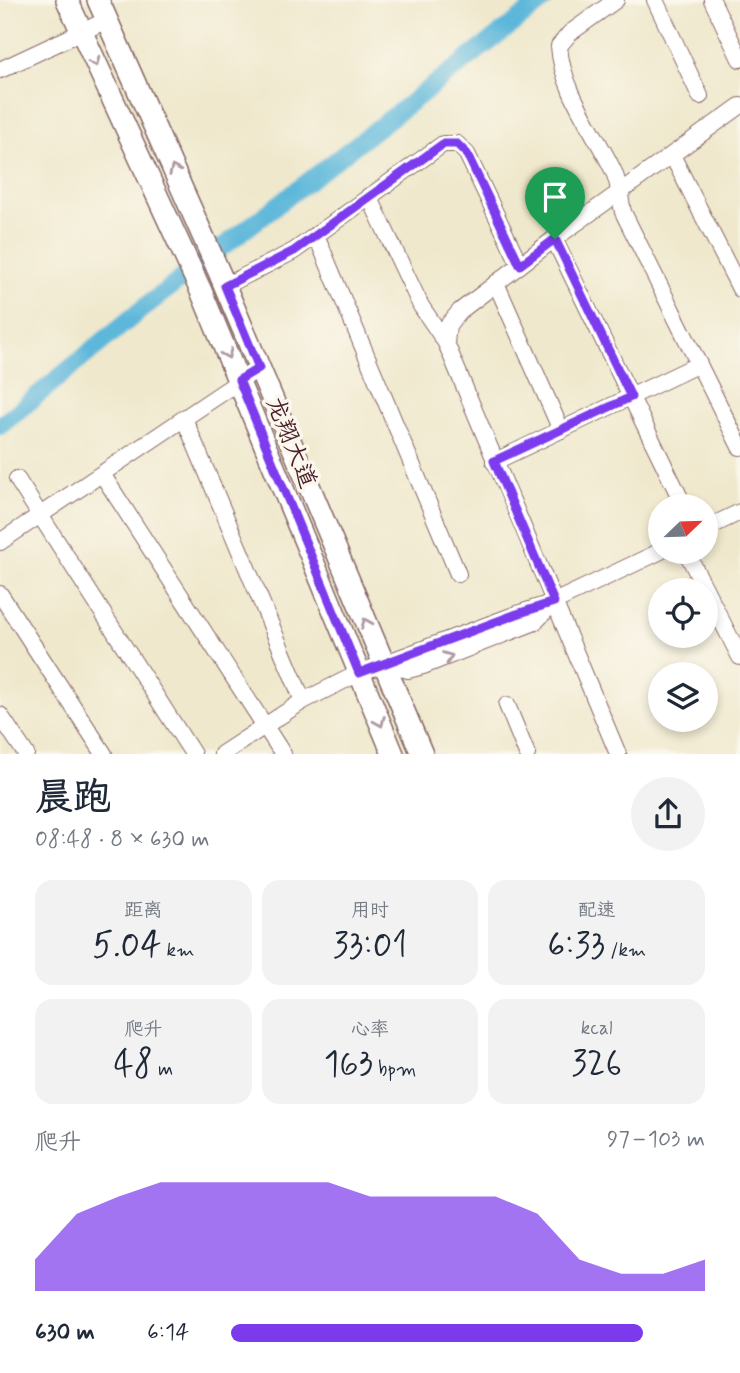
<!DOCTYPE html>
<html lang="zh">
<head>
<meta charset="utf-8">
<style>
	body { margin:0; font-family:Mynerve,"LXGW WenKai TC",sans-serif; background:#f2f2f3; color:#1f2937; height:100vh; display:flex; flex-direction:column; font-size:26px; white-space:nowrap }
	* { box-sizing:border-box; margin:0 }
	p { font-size:23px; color:#747a83 }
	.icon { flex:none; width:38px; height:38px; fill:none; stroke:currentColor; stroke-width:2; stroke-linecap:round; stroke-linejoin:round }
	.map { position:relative; height:754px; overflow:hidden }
	.panel { display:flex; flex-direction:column; background:#fff; flex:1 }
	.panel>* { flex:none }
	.needle { width:46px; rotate:67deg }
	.buttons { position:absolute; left:648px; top:494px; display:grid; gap:14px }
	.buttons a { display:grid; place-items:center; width:70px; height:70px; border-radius:50%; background:#fff; box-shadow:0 4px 10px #0003; font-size:35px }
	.pin { position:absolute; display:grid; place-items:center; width:60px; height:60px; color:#fff; margin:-72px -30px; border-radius:50% 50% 50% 0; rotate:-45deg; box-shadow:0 0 7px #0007 }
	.pin .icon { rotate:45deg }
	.round { display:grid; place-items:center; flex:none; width:74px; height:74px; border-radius:37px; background:#f2f2f3 }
	.headline { display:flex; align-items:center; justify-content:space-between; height:119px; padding:0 35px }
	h1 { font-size:38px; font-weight:600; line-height:52px }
	.stats { display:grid; grid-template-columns:repeat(3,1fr); gap:10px; height:119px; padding:7px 35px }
	.stats div { display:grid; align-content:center; border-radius:18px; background:#f2f2f3; text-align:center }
	.stats b { font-size:35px; font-weight:600 }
	.stats small { font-size:19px; font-weight:400 }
	.stats p { font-size:19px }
	.chart { height:196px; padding:14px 35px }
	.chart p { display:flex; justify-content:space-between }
	.chart svg { width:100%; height:126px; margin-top:7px; fill:#7c3aed; opacity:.7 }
	ul { padding:0 35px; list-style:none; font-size:23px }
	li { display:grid; grid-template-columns:112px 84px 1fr; align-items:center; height:52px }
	li i { height:18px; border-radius:9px; background:#7c3aed }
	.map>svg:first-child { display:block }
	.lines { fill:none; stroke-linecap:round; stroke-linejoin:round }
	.canal { stroke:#5db7da; stroke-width:18 }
	.minor-casing { stroke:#846563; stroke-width:18 }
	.major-casing { stroke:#846563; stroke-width:24 }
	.minor { stroke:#fff; stroke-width:16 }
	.major { stroke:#fff; stroke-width:21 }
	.oneway { stroke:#ae9aa0 }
	.route-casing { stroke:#fff; stroke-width:14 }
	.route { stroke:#7c3aed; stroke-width:9 }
	.labels { text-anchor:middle; stroke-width:7; stroke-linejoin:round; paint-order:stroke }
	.street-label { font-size:24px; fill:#4a1f2b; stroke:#fbf7ec }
</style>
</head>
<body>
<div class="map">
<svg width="740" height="754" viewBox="0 0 740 754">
	<rect width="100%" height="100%" fill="#fbf7ec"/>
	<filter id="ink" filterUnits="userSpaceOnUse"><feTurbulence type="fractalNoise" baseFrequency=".0143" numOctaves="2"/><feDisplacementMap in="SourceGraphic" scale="14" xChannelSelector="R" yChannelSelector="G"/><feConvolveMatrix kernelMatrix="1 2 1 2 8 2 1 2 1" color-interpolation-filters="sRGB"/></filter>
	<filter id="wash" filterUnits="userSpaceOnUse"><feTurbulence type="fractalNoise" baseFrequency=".00686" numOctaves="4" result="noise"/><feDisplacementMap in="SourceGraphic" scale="28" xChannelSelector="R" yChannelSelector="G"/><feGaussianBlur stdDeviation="1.57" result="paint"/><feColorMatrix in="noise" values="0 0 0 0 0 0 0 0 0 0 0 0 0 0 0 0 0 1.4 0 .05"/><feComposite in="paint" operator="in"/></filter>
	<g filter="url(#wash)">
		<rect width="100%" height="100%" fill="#efe8cc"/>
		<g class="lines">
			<!-- canal -->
			<polyline class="canal" points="0,426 142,309 544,0"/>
		</g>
	</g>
	<g filter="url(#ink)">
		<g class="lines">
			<defs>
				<g id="minor">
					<path d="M616,0L570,33L559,46C562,91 594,130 613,170C619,182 620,198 623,212L740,447"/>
					<polyline points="655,0 700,96"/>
					<polyline points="712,0 740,59"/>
					<polyline points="0,70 107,20"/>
					<polyline points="672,155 740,289"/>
					<polyline points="369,196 421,306 446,343"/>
					<polyline points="316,235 458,574"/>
					<polyline points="554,239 684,506"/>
					<polyline points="496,283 561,430"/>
					<polyline points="225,286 294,251 443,144 457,144 467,154 520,265"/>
					<polyline points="184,418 303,701"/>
					<polyline points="494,462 699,364"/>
					<polyline points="102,474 283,754"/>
					<polyline points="17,479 193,754"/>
					<polyline points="705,529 740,512"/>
					<polyline points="0,542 259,368"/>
					<polyline points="686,551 740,657"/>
					<polyline points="0,594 104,754"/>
					<polyline points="383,663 408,670 423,666 535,622 552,604"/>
					<polyline points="507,705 527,754"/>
					<polyline points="0,715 26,754"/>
					<polyline points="222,754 303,701 359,673 517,614 554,602 661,551"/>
					<path d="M618,754C560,617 502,480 446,343L448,325L460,311L554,239L740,106"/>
				</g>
				<g id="major">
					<polyline points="67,0 201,291 393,754"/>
					<polyline points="98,0 219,272 422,754"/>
				</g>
			</defs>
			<!-- minor casing -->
			<use href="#minor" class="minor-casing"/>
			<!-- major casing -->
			<use href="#major" class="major-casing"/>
			<!-- minor -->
			<use href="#minor" class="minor"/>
			<!-- major -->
			<use href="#major" class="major"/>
		</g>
		<!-- one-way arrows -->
		<defs><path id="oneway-chevron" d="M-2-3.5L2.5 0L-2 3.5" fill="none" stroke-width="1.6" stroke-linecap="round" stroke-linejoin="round" transform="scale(1.75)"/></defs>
		<g class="oneway">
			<use href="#oneway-chevron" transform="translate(95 62) rotate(65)"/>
			<use href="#oneway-chevron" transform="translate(174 170) rotate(-114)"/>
			<use href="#oneway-chevron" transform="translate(227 354) rotate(67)"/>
			<use href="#oneway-chevron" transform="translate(366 623) rotate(-113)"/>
			<use href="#oneway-chevron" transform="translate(448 657) rotate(-21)"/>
			<use href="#oneway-chevron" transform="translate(380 722) rotate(67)"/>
		</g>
	</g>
	<g class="lines" filter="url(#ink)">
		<defs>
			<polygon id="route" points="443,144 457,144 467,154 520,265 555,239 631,397 494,461 554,602 517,614 359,673 239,380 259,368 225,286 294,251"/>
		</defs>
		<!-- route casing -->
		<use href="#route" class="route-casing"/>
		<!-- route -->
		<use href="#route" class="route"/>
	</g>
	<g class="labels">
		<!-- street labels -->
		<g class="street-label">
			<text transform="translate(292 442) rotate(68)" y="8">龙翔大道</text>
		</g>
	</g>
</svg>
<div class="buttons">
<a><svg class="needle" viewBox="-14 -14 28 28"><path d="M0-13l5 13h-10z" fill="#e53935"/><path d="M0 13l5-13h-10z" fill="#747a83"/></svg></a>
<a><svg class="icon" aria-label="locate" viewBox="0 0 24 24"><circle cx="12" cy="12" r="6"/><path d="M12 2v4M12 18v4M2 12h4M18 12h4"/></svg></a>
<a><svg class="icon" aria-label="layers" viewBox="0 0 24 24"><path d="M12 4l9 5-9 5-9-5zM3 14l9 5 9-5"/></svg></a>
</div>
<div class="pin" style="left:555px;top:239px;background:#1e9e55"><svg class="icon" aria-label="arrive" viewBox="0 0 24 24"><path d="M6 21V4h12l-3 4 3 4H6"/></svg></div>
</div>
<section class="panel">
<div class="headline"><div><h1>晨跑</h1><p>08:48 · 8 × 630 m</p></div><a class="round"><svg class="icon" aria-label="share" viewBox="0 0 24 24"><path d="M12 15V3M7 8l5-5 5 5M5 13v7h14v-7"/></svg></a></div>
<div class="stats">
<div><p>距离</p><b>5.04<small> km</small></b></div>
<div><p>用时</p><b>33:01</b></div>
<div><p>配速</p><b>6:33<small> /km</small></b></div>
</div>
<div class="stats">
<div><p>爬升</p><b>48<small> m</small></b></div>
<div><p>心率</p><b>163<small> bpm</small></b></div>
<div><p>kcal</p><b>326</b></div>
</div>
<div class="chart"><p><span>爬升</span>97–103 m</p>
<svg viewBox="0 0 160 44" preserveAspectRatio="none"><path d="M0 44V33L10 17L20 11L30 6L40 6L50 6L60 6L70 6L80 11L90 11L100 11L110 11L120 17L130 33L140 38L150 38L160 33V44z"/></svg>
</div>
<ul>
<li><b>630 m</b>6:14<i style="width:87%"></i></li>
</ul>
</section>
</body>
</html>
